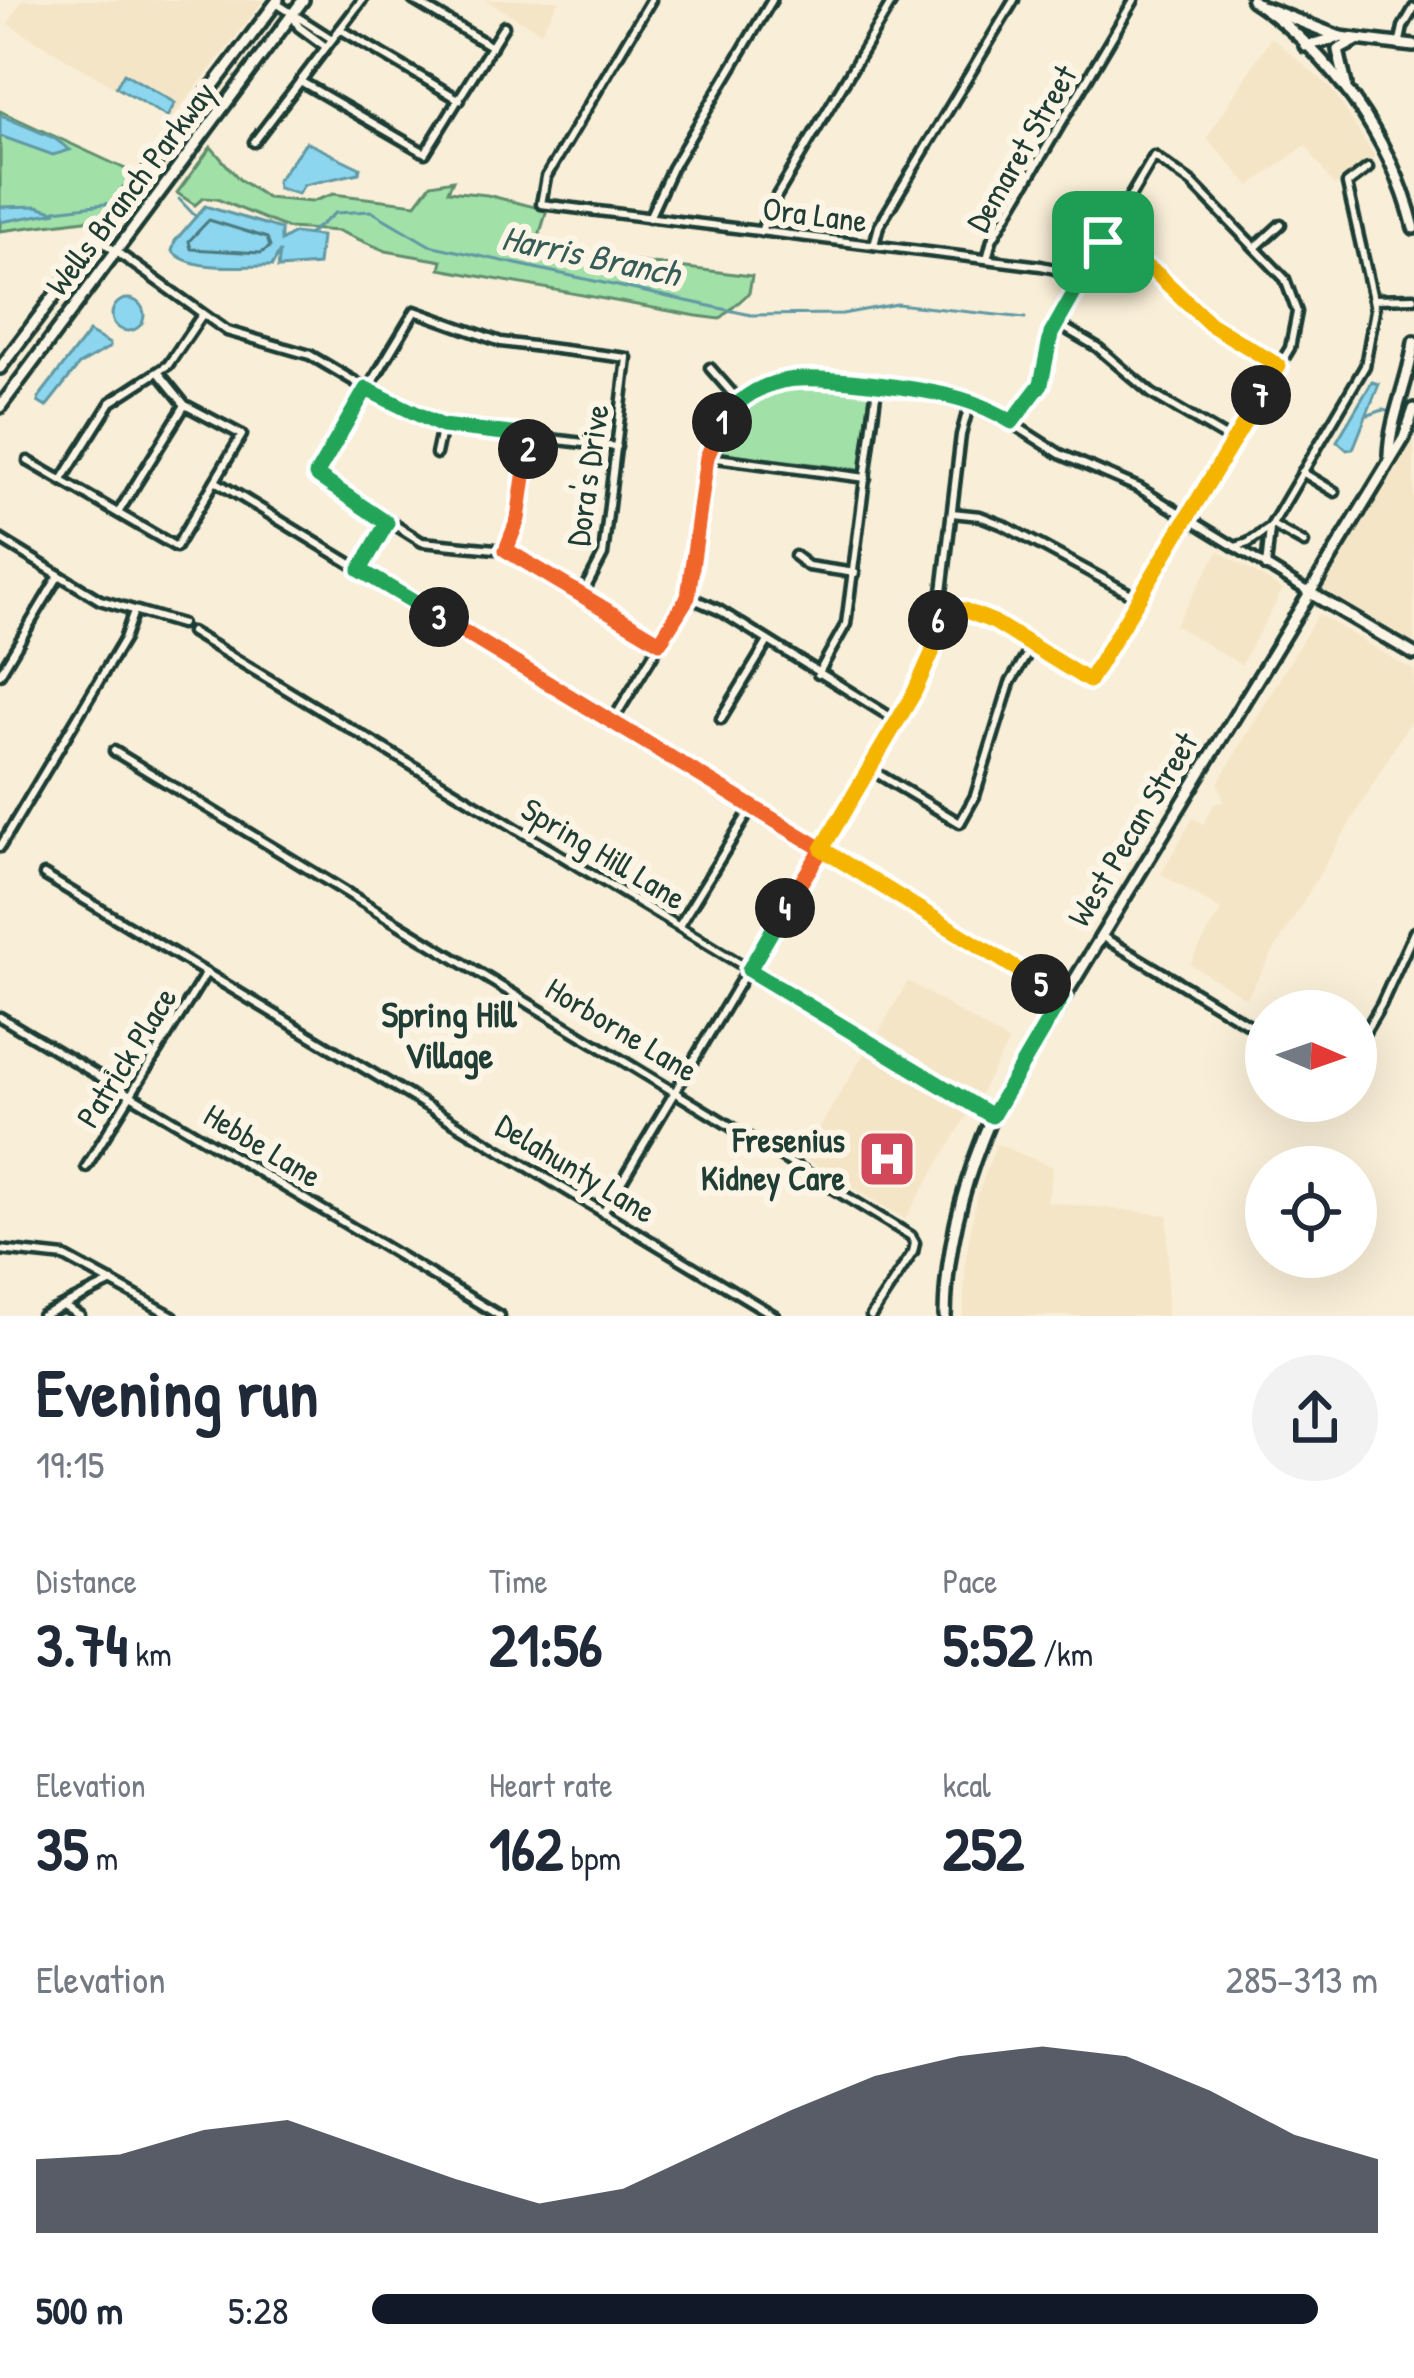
<!DOCTYPE html>
<html lang="en">
<head>
<meta charset="utf-8">
<style>
	body { margin:0; font-family:"Patrick Hand",sans-serif; background:#f2f2f3; color:#1f2937; height:100vh; display:flex; flex-direction:column; font-size:45px; white-space:nowrap }
	* { box-sizing:border-box; margin:0 }
	p { font-size:39px; color:#747a83 }
	.icon { flex:none; width:66px; height:66px; fill:none; stroke:currentColor; stroke-width:2; stroke-linecap:round; stroke-linejoin:round }
	.map { position:relative; height:1316px; overflow:hidden }
	.panel { display:flex; flex-direction:column; background:#fff; flex:1 }
	.panel>* { flex:none }
	.needle { width:78px; rotate:92deg }
	.fabs { position:absolute; left:1245px; top:990px; display:grid; gap:24px }
	.fabs a { display:grid; place-items:center; width:132px; height:132px; border-radius:50%; background:#fff; box-shadow:0 12px 48px #0002; font-size:60px }
	.pin { position:absolute; display:grid; place-items:center; width:102px; height:102px; color:#fff; margin:-51px; border-radius:24px; box-shadow:0 6px 18px #0006 }
	.km { position:absolute; width:60px; height:60px; margin:-30px; border-radius:50%; background:#222; color:#fff; font-size:33px; line-height:60px; text-align:center }
	.round { display:grid; place-items:center; flex:none; width:126px; height:126px; border-radius:63px; background:#f2f2f3 }
	.headline { display:flex; align-items:center; justify-content:space-between; height:204px; padding:0 36px }
	h1 { font-size:66px; font-weight:800; line-height:90px }
	.figures { display:grid; grid-template-columns:repeat(3,1fr); gap:18px; height:204px; padding:12px 36px }
	.figures div { display:grid; align-content:center }
	.figures b { font-size:60px; font-weight:800 }
	.figures small { font-size:33px; font-weight:400 }
	.figures p { font-size:33px }
	.chart { height:336px; padding:24px 36px }
	.chart p { display:flex; justify-content:space-between }
	.chart svg { width:100%; height:216px; margin-top:12px; fill:#111827; opacity:.7 }
	ul { padding:0 36px; list-style:none; font-size:39px }
	li { display:grid; grid-template-columns:192px 144px 1fr; align-items:center; height:90px }
	li i { height:30px; border-radius:15px; background:#111827 }
	.map>svg:first-child { display:block }
	.built { fill:#f5e5c7 }
	.green { fill:#a1e0a7; stroke:#608e6e; stroke-width:3 }
	.water { fill:#8dd6ef; stroke:#6199a4; stroke-width:3 }
	.lines { fill:none; stroke-linecap:round; stroke-linejoin:round }
	.shore { stroke:#4b7a7f; stroke-width:3 }
	.stream { stroke:#6199a4; stroke-width:3 }
	.minor-casing { stroke:#1f3d34; stroke-width:15 }
	.tertiary-casing { stroke:#1f3d34; stroke-width:18 }
	.secondary-casing { stroke:#1f3d34; stroke-width:18 }
	.minor { stroke:#fcf5e5; stroke-width:6 }
	.tertiary { stroke:#fcf5e5; stroke-width:9 }
	.secondary { stroke:#fcf5e5; stroke-width:9 }
	.split-1-casing { stroke:#fff; stroke-width:24 }
	.split-2-casing { stroke:#fff; stroke-width:24 }
	.split-3-casing { stroke:#fff; stroke-width:24 }
	.split-4-casing { stroke:#fff; stroke-width:24 }
	.split-5-casing { stroke:#fff; stroke-width:24 }
	.split-6-casing { stroke:#fff; stroke-width:24 }
	.split-7-casing { stroke:#fff; stroke-width:24 }
	.split-8-casing { stroke:#fff; stroke-width:24 }
	.split-1 { stroke:#22a559; stroke-width:15 }
	.split-2 { stroke:#f0652b; stroke-width:15 }
	.split-3 { stroke:#22a559; stroke-width:15 }
	.split-4 { stroke:#f0652b; stroke-width:15 }
	.split-5 { stroke:#22a559; stroke-width:15 }
	.split-6 { stroke:#f5b400; stroke-width:15 }
	.split-7 { stroke:#f5b400; stroke-width:15 }
	.split-8 { stroke:#f5b400; stroke-width:15 }
	.labels { text-anchor:middle; stroke-width:12; stroke-linejoin:round; paint-order:stroke }
	.street-label { font-size:33px; fill:#1f3d34; stroke:#fcf5e5 }
	.poi-label { font-size:33px; font-weight:bold; fill:#1f3d34; stroke:#fcf5e5; text-anchor:end }
	.water-label { font-size:36px; font-style:italic; fill:#355c59; stroke:#fcf5e5 }
	.neighbourhood-label { font-size:36px; font-weight:bold; fill:#1f3d34; stroke:#fcf5e5 }
</style>
</head>
<body>
<div class="map">
<svg width="1414" height="1316" viewBox="0 0 1414 1316">
	<rect width="100%" height="100%" fill="#f9eed7"/>
	<filter id="ink" filterUnits="userSpaceOnUse"><feTurbulence type="fractalNoise" baseFrequency=".00833" numOctaves="2"/><feDisplacementMap in="SourceGraphic" scale="24" xChannelSelector="R" yChannelSelector="G"/><feConvolveMatrix kernelMatrix="1 2 1 2 8 2 1 2 1" color-interpolation-filters="sRGB"/></filter>
	<g filter="url(#ink)">
		<!-- built -->
		<g class="built">
			<polygon points="22,0 264,0 170,121 8,24"/>
			<polygon points="485,0 559,0 541,32"/>
			<polygon points="1271,37 1331,88 1375,157 1334,186 1306,145 1250,186 1207,138"/>
			<polygon points="1414,436 1414,644 1323,589"/>
			<polygon points="1219,551 1283,590 1241,665 1175,625"/>
			<polygon points="1318,614 1414,671 1414,715 1246,998 1190,964 1221,910 1161,874 1193,818 1203,824 1214,805 1224,801 1218,783"/>
			<polygon points="908,981 1009,1042 976,1101 876,1037"/>
			<polygon points="865,1052 968,1114 905,1219 802,1157"/>
			<polygon points="996,1144 1053,1167 1047,1202 1168,1215 1167,1316 963,1316 966,1257 976,1199"/>
		</g>
		<!-- green -->
		<g class="green">
			<polygon points="0,111 134,173 100,218 0,231"/>
			<polygon points="211,147 239,179 267,198 311,202 333,194 416,204 431,184 453,180 448,191 487,195 547,210 537,243 540,250 752,276 749,293 720,319 697,316 440,269 442,261 386,251 339,231 287,228 217,199 203,198 195,205 177,193"/>
			<path d="M806,384L870,393L861,470L715,452C721,409 764,382 806,384Z"/>
		</g>
		<!-- water -->
		<g class="water">
			<polygon points="124,73 175,103 167,117 116,87"/>
			<polygon points="0,115 54,138 70,150 53,155 0,136"/>
			<polygon points="306,142 360,168 359,173 304,185 298,194 278,188 277,181"/>
			<polygon points="37,206 57,212 0,222 0,207"/>
			<path d="M205,206L281,229V241L294,233L321,236L318,265L278,268L280,251L272,266C243,265 193,273 172,251L175,241Z"/>
			<circle cx="128" cy="315" r="16"/>
			<polygon points="89,332 110,344 110,347 79,365 46,407 38,402 39,397"/>
			<polygon points="1372,382 1379,384 1353,449 1347,450 1337,441"/>
		</g>
		<g class="lines">
			<!-- shore -->
			<polygon class="shore" points="209,220 267,238 270,247 261,253 191,249 189,241"/>
			<!-- stream -->
			<g class="stream">
				<polyline points="179,199 196,217"/>
				<polyline points="55,210 113,203"/>
				<polyline points="309,234 335,213 371,211 429,245 751,315 842,314 897,304 1025,318"/>
				<polyline points="1369,415 1383,410 1390,412"/>
			</g>
			<defs>
				<g id="minor">
					<polyline points="413,0 492,47"/>
					<polyline points="651,0 546,177 541,204 1041,266 1055,269 1080,283"/>
					<polyline points="276,3 332,39"/>
					<polyline points="294,18 299,27 326,47"/>
					<polyline points="340,29 460,100"/>
					<polyline points="1399,46 1403,27 1414,8"/>
					<polyline points="300,81 425,153 504,26"/>
					<polyline points="254,142 362,0"/>
					<polyline points="1368,168 1347,184 1373,299 1414,298"/>
					<polyline points="649,218 672,168 772,0"/>
					<polyline points="761,232 769,209 893,0"/>
					<polyline points="100,240 227,331 310,355 391,403 442,426 617,447"/>
					<polyline points="1104,243 1156,273 1210,324 1279,366"/>
					<polyline points="874,245 879,226 1014,0"/>
					<polyline points="1255,248 1281,224"/>
					<polyline points="987,259 992,240 1134,0"/>
					<polyline points="1056,323 1097,347 1152,394 1232,441"/>
					<polyline points="710,368 739,401"/>
					<polyline points="436,454 442,426"/>
					<polyline points="709,457 866,478"/>
					<polyline points="28,461 176,547 242,435 185,405 159,373"/>
					<polyline points="1302,472 1335,492"/>
					<polyline points="62,480 111,402 168,365 202,315"/>
					<polyline points="215,481 1062,997"/>
					<polyline points="118,513 185,405"/>
					<polyline points="952,513 980,516 1003,525 1138,598"/>
					<polyline points="1272,525 1304,543"/>
					<polyline points="0,539 100,600 181,624"/>
					<polyline points="1235,547 1248,543 1270,528 1365,366 1375,310 1373,299"/>
					<polyline points="506,550 518,519 530,437"/>
					<polyline points="795,556 808,566 855,573"/>
					<polyline points="1266,567 1270,529"/>
					<polyline points="360,570 387,523"/>
					<polyline points="582,595 603,555 627,358 501,342 415,311 316,475 422,542 506,550 660,642"/>
					<polyline points="689,597 719,610 897,721"/>
					<polyline points="940,606 977,613 1089,681 1290,348 1297,312 1285,279 1192,183 1154,156 1056,323 1041,384 1013,422"/>
					<polyline points="191,632 992,1116"/>
					<polyline points="0,674 59,575"/>
					<polyline points="818,674 846,624 877,387"/>
					<polyline points="721,719 767,643"/>
					<polyline points="612,722 688,597 707,457 718,429 739,401 779,382 813,379 949,396 988,408 1060,454 1139,488 1307,591"/>
					<polyline points="114,751 911,1236 915,1243 913,1252 871,1316"/>
					<polyline points="868,768 960,823 975,796 1010,683 1032,646"/>
					<polyline points="0,847 124,639 134,611"/>
					<polyline points="44,875 775,1316"/>
					<polyline points="679,926 752,807"/>
					<polyline points="1103,937 1266,1035"/>
					<polyline points="0,1017 500,1316"/>
					<polyline points="1356,1047 1381,1005 1414,932"/>
					<polyline points="86,1167 206,973"/>
					<polyline points="603,1213 924,672 938,625 961,435 970,402"/>
					<polyline points="0,1250 65,1257 173,1316"/>
					<polyline points="63,1306 80,1316"/>
					<polyline points="42,1316 112,1282"/>
				</g>
				<g id="tertiary">
					<polyline points="1305,46 1340,37 1414,46"/>
					<polyline points="1307,591 1414,654"/>
				</g>
				<g id="secondary">
					<path d="M1252,0C1329,50 1392,139 1414,228"/>
					<polyline points="1266,8 1340,37"/>
					<polyline points="1346,85 1338,50 1357,40"/>
					<polyline points="0,368 278,0"/>
					<polyline points="0,407 303,0"/>
					<path d="M1389,456C1390,417 1409,381 1414,342"/>
					<path d="M945,1316C946,1245 964,1180 992,1116L1404,438L1414,409"/>
				</g>
			</defs>
			<!-- minor casing -->
			<use href="#minor" class="minor-casing"/>
			<!-- tertiary casing -->
			<use href="#tertiary" class="tertiary-casing"/>
			<!-- secondary casing -->
			<use href="#secondary" class="secondary-casing"/>
			<!-- minor -->
			<use href="#minor" class="minor"/>
			<!-- tertiary -->
			<use href="#tertiary" class="tertiary"/>
			<!-- secondary -->
			<use href="#secondary" class="secondary"/>
		</g>
	</g>
	<g class="lines" filter="url(#ink)">
		<defs>
			<path id="split-1" d="M722,422C737,400 756,387 782,381C816,373 926,389 961,399C979,404 996,412 1012,422L1041,384L1051,334L1103,242"/>
			<polyline id="split-2" points="528,449 518,519 506,550 660,642 688,597 707,457 722,422"/>
			<polyline id="split-3" points="439,617 360,570 387,523 316,475 366,389 442,426 530,436 528,449"/>
			<polyline id="split-4" points="439,617 822,849 785,908"/>
			<polyline id="split-5" points="785,908 749,970 992,1116 1062,997 1041,984"/>
			<polyline id="split-6" points="938,620 932,653 914,693 822,849 1041,984"/>
			<polyline id="split-7" points="938,620 940,606 964,610 994,622 1089,681 1261,395"/>
			<polyline id="split-8" points="1103,242 1156,273 1210,324 1279,366 1261,395"/>
		</defs>
		<!-- split-1 casing -->
		<use href="#split-1" class="split-1-casing"/>
		<!-- split-2 casing -->
		<use href="#split-2" class="split-2-casing"/>
		<!-- split-3 casing -->
		<use href="#split-3" class="split-3-casing"/>
		<!-- split-4 casing -->
		<use href="#split-4" class="split-4-casing"/>
		<!-- split-5 casing -->
		<use href="#split-5" class="split-5-casing"/>
		<!-- split-6 casing -->
		<use href="#split-6" class="split-6-casing"/>
		<!-- split-7 casing -->
		<use href="#split-7" class="split-7-casing"/>
		<!-- split-8 casing -->
		<use href="#split-8" class="split-8-casing"/>
		<!-- split-1 -->
		<use href="#split-1" class="split-1"/>
		<!-- split-2 -->
		<use href="#split-2" class="split-2"/>
		<!-- split-3 -->
		<use href="#split-3" class="split-3"/>
		<!-- split-4 -->
		<use href="#split-4" class="split-4"/>
		<!-- split-5 -->
		<use href="#split-5" class="split-5"/>
		<!-- split-6 -->
		<use href="#split-6" class="split-6"/>
		<!-- split-7 -->
		<use href="#split-7" class="split-7"/>
		<!-- split-8 -->
		<use href="#split-8" class="split-8"/>
	</g>
	<!-- icons -->
	<defs>
		<symbol id="hospital-square" viewBox="-11 -11 22 22"><rect x="-9" y="-9" width="18" height="18" rx="4" fill="#d1495b" stroke="#fcf5e5"/><path d="M-5-5h3v3.5h4V-5h3V5h-3V1.5h-4V5h-3Z" fill="#fff"/></symbol>
	</defs>
	<g fill-rule="evenodd">
		<use href="#hospital-square" x="854" y="1126" width="66" height="66"/>
	</g>
	<g class="labels">
		<!-- street labels -->
		<g class="street-label">
			<text transform="translate(1021 148) rotate(-60)" y="12">Demaret Street</text>
			<text transform="translate(130 188) rotate(-53)" y="12">Wells Branch Parkway</text>
			<text transform="translate(815 214) rotate(7)" y="12">Ora Lane</text>
			<text transform="translate(587 475) rotate(-82)" y="12">Dora's Drive</text>
			<text transform="translate(1132 829) rotate(-59)" y="12">West Pecan Street</text>
			<text transform="translate(604 853) rotate(31)" y="12">Spring Hill Lane</text>
			<text transform="translate(622 1029) rotate(31)" y="12">Horborne Lane</text>
			<text transform="translate(126 1057) rotate(-58)" y="12">Patrick Place</text>
			<text transform="translate(263 1145) rotate(31)" y="12">Hebbe Lane</text>
			<text transform="translate(576 1168) rotate(31)" y="12">Delahunty Lane</text>
		</g>
		<!-- poi labels -->
		<g class="poi-label">
			<text x="845" y="1152">Fresenius<tspan x="845" dy="38">Kidney Care</tspan></text>
		</g>
		<!-- water labels -->
		<g class="water-label">
			<text transform="translate(591 255) rotate(12)" y="13">Harris Branch</text>
		</g>
		<!-- neighbourhood labels -->
		<g class="neighbourhood-label">
			<text x="449" y="1027">Spring Hill<tspan x="449" dy="41">Village</tspan></text>
		</g>
	</g>
</svg>
<div class="fabs">
<a><svg class="needle" viewBox="-14 -14 28 28"><path d="M0-13l5 13h-10z" fill="#e53935"/><path d="M0 13l5-13h-10z" fill="#747a83"/></svg></a>
<a><svg class="icon" aria-label="locate" viewBox="0 0 24 24"><circle cx="12" cy="12" r="6"/><path d="M12 2v4M12 18v4M2 12h4M18 12h4"/></svg></a>
</div>
<div class="pin" style="left:1103px;top:242px;background:#1e9e55"><svg class="icon" aria-label="arrive" viewBox="0 0 24 24"><path d="M6 21V4h12l-3 4 3 4H6"/></svg></div>
<b class="km" style="left:722px;top:422px">1</b>
<b class="km" style="left:528px;top:449px">2</b>
<b class="km" style="left:439px;top:617px">3</b>
<b class="km" style="left:785px;top:908px">4</b>
<b class="km" style="left:1041px;top:984px">5</b>
<b class="km" style="left:938px;top:620px">6</b>
<b class="km" style="left:1261px;top:395px">7</b>
</div>
<section class="panel">
<div class="headline"><div><h1>Evening run</h1><p>19:15</p></div><a class="round"><svg class="icon" aria-label="share" viewBox="0 0 24 24"><path d="M12 15V3M7 8l5-5 5 5M5 13v7h14v-7"/></svg></a></div>
<div class="figures">
<div><p>Distance</p><b>3.74<small> km</small></b></div>
<div><p>Time</p><b>21:56</b></div>
<div><p>Pace</p><b>5:52<small> /km</small></b></div>
</div>
<div class="figures">
<div><p>Elevation</p><b>35<small> m</small></b></div>
<div><p>Heart rate</p><b>162<small> bpm</small></b></div>
<div><p>kcal</p><b>252</b></div>
</div>
<div class="chart"><p><span>Elevation</span>285–313 m</p>
<svg viewBox="0 0 160 44" preserveAspectRatio="none"><path d="M0 44V29L10 28L20 23L30 21L40 27L50 33L60 38L70 35L80 27L90 19L100 12L110 8L120 6L130 8L140 15L150 24L160 29V44z"/></svg>
</div>
<ul>
<li><b>500 m</b>5:28<i style="width:94%"></i></li>
</ul>
</section>
</body>
</html>
